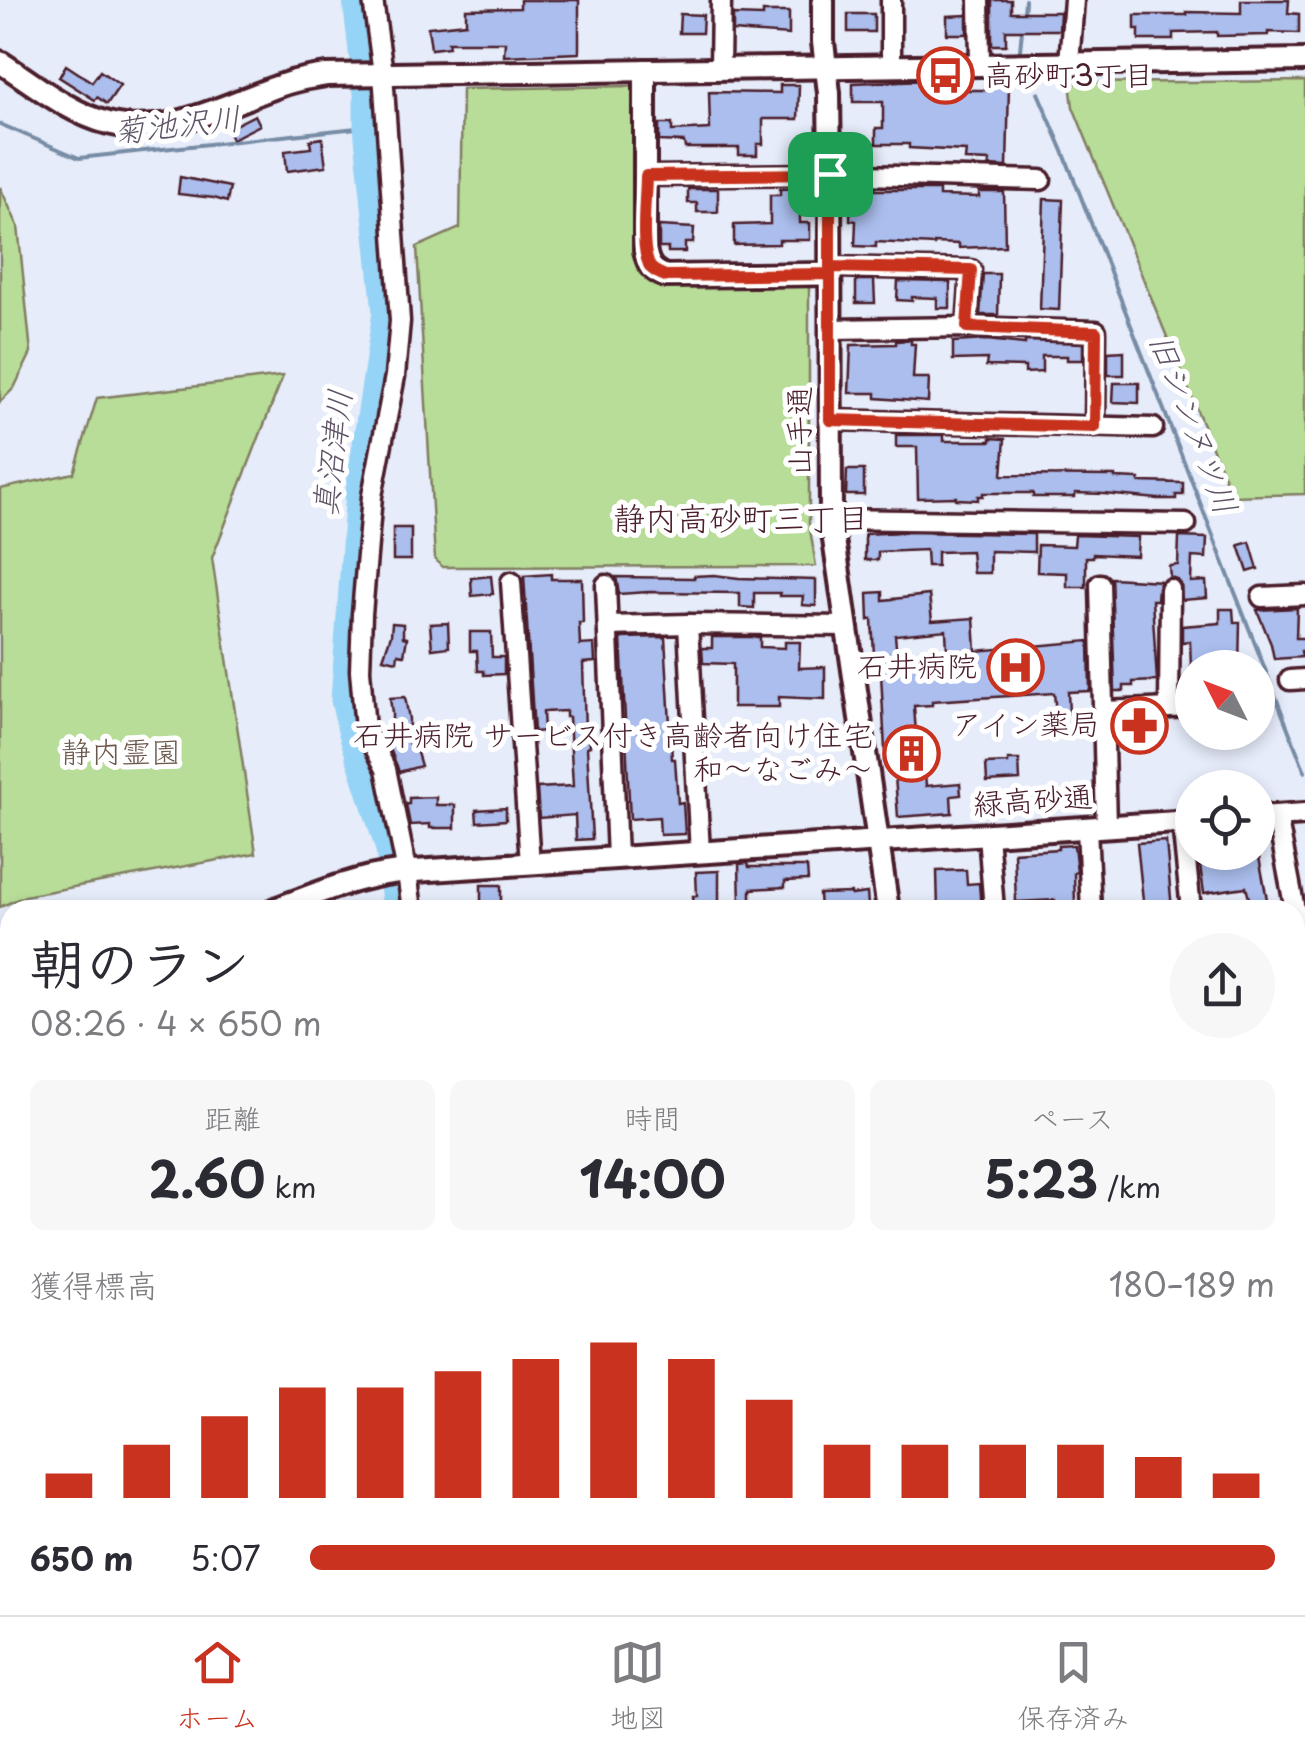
<!DOCTYPE html>
<html lang="ja">
<head>
<meta charset="utf-8">
<style>
	body { margin:0; font-family:"Playpen Sans","Klee One",sans-serif; background:#f7f7f7; color:#2b2b33; height:100vh; display:flex; flex-direction:column; font-size:38px; white-space:nowrap }
	* { box-sizing:border-box; margin:0 }
	p { font-size:32px; color:#7c7c81 }
	.icon { flex:none; width:55px; height:55px; fill:none; stroke:currentColor; stroke-width:2; stroke-linecap:round; stroke-linejoin:round }
	.map { position:relative; flex:1; overflow:hidden }
	.panel { position:absolute; left:0px; top:900px; width:1305px; height:715px; display:flex; flex-direction:column; background:#fff; border-radius:30px 30px 0 0; box-shadow:0 5px 15px #0003 }
	.panel>* { flex:none }
	.needle { width:65px; rotate:312deg }
	.tools { position:absolute; left:1175px; top:650px; display:grid; gap:20px }
	.tools a { display:grid; place-items:center; width:100px; height:100px; border-radius:50%; background:#fff; box-shadow:0 5px 15px #0003; font-size:50px }
	.pin { position:absolute; display:grid; place-items:center; width:85px; height:85px; color:#fff; margin:-42px; border-radius:20px; box-shadow:0 5px 15px #0006 }
	.round { display:grid; place-items:center; flex:none; width:105px; height:105px; border-radius:52px; background:#f7f7f7 }
	.head { display:flex; align-items:center; justify-content:space-between; height:170px; padding:0 30px }
	h1 { font-size:55px; font-weight:700; line-height:75px }
	.stats { display:grid; grid-template-columns:repeat(3,1fr); gap:15px; height:170px; padding:10px 30px }
	.stats div { display:grid; align-content:center; border-radius:15px; background:#f7f7f7; text-align:center }
	.stats b { font-size:50px; font-weight:700 }
	.stats small { font-size:28px; font-weight:400 }
	.stats p { font-size:28px }
	.chart { height:280px; padding:20px 30px }
	.chart p { display:flex; justify-content:space-between }
	.chart svg { width:100%; height:180px; margin-top:10px; stroke:#c8321e; stroke-width:6 }
	ul { padding:0 30px; list-style:none; font-size:32px }
	li { display:grid; grid-template-columns:160px 120px 1fr; align-items:center; height:75px }
	li i { height:25px; border-radius:12px; background:#c8321e }
	.dock { display:flex; justify-content:space-around; align-items:center; height:140px; border-top:2px solid #e1e1e2; background:#fff; font-size:28px; color:#7c7c81 }
	.dock a { display:grid; justify-items:center; gap:5px }
	.dock .current { color:#c8321e }
	.map>svg:first-child { display:block }
	.green { fill:#b8dd98; stroke:#817e62; stroke-width:2.5 }
	.lines { fill:none; stroke-linecap:round; stroke-linejoin:round }
	.stream { stroke:#778ca5; stroke-width:4 }
	.river { stroke:#95d4f6; stroke-width:25 }
	.building { fill:#abbeed; stroke:#4a1f2b; stroke-width:2.5; fill-rule:evenodd }
	.minor-casing { stroke:#4a1f2b; stroke-width:25 }
	.tertiary-casing { stroke:#4a1f2b; stroke-width:28 }
	.minor { stroke:#fff; stroke-width:18 }
	.tertiary { stroke:#fff; stroke-width:20 }
	.route-casing { stroke:#fff; stroke-width:20 }
	.route { stroke:#c8321e; stroke-width:12 }
	.labels { text-anchor:middle; stroke-width:10; stroke-linejoin:round; paint-order:stroke }
	.poi-label { font-size:30px; fill:#4a1f2b; stroke:#fff; text-anchor:end }
	.street-label { font-size:30px; fill:#4a1f2b; stroke:#fff }
	.park-label { font-size:30px; fill:#6b584c; stroke:#fff }
	.water-label { font-size:32px; font-style:italic; fill:#605568; stroke:#fff }
	.neighbourhood-label { font-size:32px; fill:#4a1f2b; stroke:#fff }
</style>
</head>
<body>
<div class="map">
<svg width="1305" height="1615" viewBox="0 0 1305 1615">
	<rect width="100%" height="100%" fill="#e6ecfa"/>
	<filter id="ink" filterUnits="userSpaceOnUse"><feTurbulence type="fractalNoise" baseFrequency=".01" numOctaves="2"/><feDisplacementMap in="SourceGraphic" scale="20" xChannelSelector="R" yChannelSelector="G"/><feConvolveMatrix kernelMatrix="1 2 1 2 8 2 1 2 1" color-interpolation-filters="sRGB"/></filter>
	<g filter="url(#ink)">
		<!-- green -->
		<g class="green">
			<polygon points="1305,81 1305,494 1232,496 1073,107 1070,83"/>
			<polygon points="633,86 637,263 655,282 809,285 809,523 816,566 442,567 435,559 417,247 460,228 462,89"/>
			<polygon points="0,187 18,226 31,353 14,388 0,402"/>
			<polygon points="283,376 212,558 256,853 25,896 0,907 0,489 74,473 97,398"/>
			<polygon points="10,1261 10,1605 31,1605 31,1615 0,1615 0,1264"/>
			<polygon points="38,1605 252,1605 252,1615 37,1615"/>
		</g>
		<g class="lines">
			<!-- stream -->
			<g class="stream">
				<polyline points="1024,15 1025,0"/>
				<polyline points="1020,50 1022,30"/>
				<polyline points="1038,93 1063,151 1305,772"/>
				<polyline points="0,124 79,158 366,127"/>
			</g>
			<!-- river -->
			<g class="river">
				<polyline points="355,0 366,94 366,127 385,312 358,490 343,700 350,730 388,849 395,910"/>
				<polyline points="368,1615 368,1605"/>
			</g>
		</g>
		<!-- building -->
		<g class="building">
			<polygon points="520,0 579,0 579,53 504,56 505,42 448,42 449,47 431,49 428,27 466,23 466,9 520,8"/>
			<polygon points="992,0 1011,0 1011,12 1060,12 1059,30 1006,30 1006,45 992,45"/>
			<polygon points="1241,0 1289,0 1288,13 1299,14 1299,33 1268,32 1268,35 1217,36 1217,32 1173,33 1173,40 1139,40 1139,29 1135,29 1135,15 1187,15 1187,12 1241,13"/>
			<polygon points="763,12 789,12 789,35 733,31 733,15 763,16"/>
			<polygon points="680,14 703,15 702,33 679,33"/>
			<rect x="848" y="14" width="26" height="18"/>
			<polygon points="967,15 967,34 947,34 947,16"/>
			<polygon points="66,65 92,82 100,71 120,85 107,104 97,97 95,100 59,77"/>
			<polygon points="949,79 949,84 967,85 968,90 985,90 985,85 1009,85 1007,167 989,166 990,161 965,160 966,151 909,148 909,144 876,144 876,128 883,128 883,102 853,102 853,83"/>
			<polygon points="780,85 799,85 798,119 763,119 763,144 757,144 757,155 739,155 739,148 685,148 684,142 659,141 659,124 672,124 672,131 710,129 709,92 780,93"/>
			<polygon points="255,115 260,125 232,139 227,129"/>
			<polygon points="322,138 326,166 287,171 285,151 311,148 310,140"/>
			<polygon points="180,177 230,187 227,202 214,198 178,194"/>
			<polygon points="800,188 800,223 810,223 810,240 779,240 779,244 734,245 734,225 770,224 770,195 780,195 780,189"/>
			<polygon points="688,189 718,189 718,212 697,212 697,203 688,203"/>
			<polygon points="851,190 939,190 939,196 979,197 979,192 1004,192 1005,246 959,248 959,244 934,243 934,245 876,242 876,247 855,246 856,221 850,220"/>
			<polygon points="1044,199 1063,200 1059,310 1040,309"/>
			<polygon points="659,226 694,228 693,243 685,243 685,252 668,252 668,248 659,248"/>
			<polygon points="983,274 999,274 998,315 980,315"/>
			<polygon points="856,280 874,280 875,303 856,303"/>
			<polygon points="898,281 950,282 950,308 937,308 937,298 912,297 912,301 897,300"/>
			<polygon points="911,340 911,344 915,344 913,378 929,378 928,402 876,398 876,393 849,393 851,345 896,344 896,341"/>
			<polygon points="987,340 1025,344 1025,341 1083,343 1083,360 1067,360 1067,356 1042,356 1042,372 1025,373 1025,367 986,366 987,359 953,360 953,342"/>
			<polygon points="1124,351 1124,375 1108,375 1108,352"/>
			<polygon points="1114,383 1139,383 1139,403 1113,402"/>
			<polygon points="896,435 944,435 944,441 991,441 991,438 1005,439 1002,475 1115,476 1115,478 1139,479 1139,482 1183,483 1183,495 1176,495 1176,499 1158,499 1104,494 1075,493 1075,497 1033,497 1033,493 983,493 983,496 978,496 978,500 956,499 956,497 918,498 917,447 896,447"/>
			<polygon points="847,470 864,470 864,495 846,495"/>
			<rect x="393" y="528" width="18" height="32"/>
			<polygon points="903,532 1034,534 1034,552 990,551 990,573 973,573 971,551 937,552 937,566 927,566 926,550 878,552 878,560 865,560 865,534"/>
			<polygon points="1075,535 1138,537 1137,556 1093,554 1093,557 1086,557 1086,587 1067,587 1067,573 1037,572 1038,545 1074,546"/>
			<polygon points="1179,537 1207,538 1206,558 1192,557 1191,582 1206,581 1207,598 1182,600 1181,584 1177,579 1170,577 1169,566 1178,565"/>
			<polygon points="1250,542 1258,569 1248,572 1239,545"/>
			<polygon points="551,574 551,579 582,579 583,623 579,623 580,645 594,644 595,662 583,663 585,732 589,732 590,746 587,747 592,839 576,840 575,815 539,818 537,788 573,786 569,717 566,717 566,711 543,712 544,731 534,732 524,576"/>
			<polygon points="714,575 739,578 816,580 816,606 802,605 803,596 780,596 780,593 754,593 754,608 740,607 740,593 648,592 619,594 616,577 694,578 694,576"/>
			<polygon points="491,576 493,594 472,596 471,578"/>
			<polygon points="1111,578 1161,581 1158,588 1157,600 1152,600 1157,681 1133,682 1133,686 1124,686 1124,691 1115,691"/>
			<path d="M883,592V600L929,595L932,621L974,618L976,651L1089,641L1090,691L1068,692L1069,713L1056,714L1054,693L932,701V705L914,706L917,748L923,747L926,786L960,783L961,795L951,796L952,813L898,817L893,749L885,750L880,655H874L872,619L869,620L868,593ZM946,630L947,653L897,657L895,635Z"/>
			<polygon points="1297,608 1296,638 1305,638 1305,651 1301,651 1302,657 1274,659 1271,644 1257,610"/>
			<polygon points="1220,609 1233,609 1234,622 1240,622 1239,666 1191,668 1190,641 1182,642 1182,626 1220,623"/>
			<polygon points="392,623 403,624 403,637 407,638 404,655 398,654 397,661 383,658 391,635"/>
			<polygon points="448,623 449,647 432,649 430,624"/>
			<polygon points="470,632 491,632 492,657 504,657 504,674 484,675 484,671 478,671 477,651 470,651"/>
			<polygon points="665,637 672,759 675,759 678,803 683,802 685,834 660,835 659,817 630,819 621,638"/>
			<polygon points="712,637 760,637 760,647 785,648 785,642 800,642 799,668 825,667 825,699 779,697 779,707 733,707 733,664 703,663 702,648 712,648"/>
			<polygon points="405,697 409,719 408,740 410,748 415,746 421,766 399,772 387,741 392,741 392,713 390,698"/>
			<polygon points="1152,721 1152,734 1123,736 1122,723"/>
			<polygon points="1008,760 1019,760 1020,780 987,782 986,764 1008,763"/>
			<polygon points="436,797 436,805 455,805 455,828 430,828 430,824 410,825 406,804 409,804 409,798"/>
			<polygon points="506,808 506,820 477,822 476,810"/>
			<polygon points="1166,841 1172,910 1144,910 1137,843"/>
			<polygon points="1074,845 1077,872 1074,873 1075,904 1056,905 1055,900 1016,902 1014,852 1058,849 1058,846"/>
			<polygon points="1198,852 1258,852 1269,910 1252,910 1246,887 1204,893"/>
			<polygon points="748,863 749,867 807,867 808,880 785,881 785,887 751,889 751,906 740,906 739,864"/>
			<polygon points="966,870 967,884 979,883 981,910 938,910 937,871"/>
			<polygon points="719,871 719,910 694,910 693,896 697,896 696,872"/>
			<rect x="481" y="885" width="20" height="25"/>
			<polygon points="851,893 851,895 867,893 868,905 852,906 852,910 820,910 819,894"/>
		</g>
		<g class="lines">
			<defs>
				<g id="minor">
					<polyline points="373,0 383,73 400,321 395,376 372,496 362,614 360,670 365,729 386,769 407,872 412,910"/>
					<polyline points="979,0 980,64"/>
					<polyline points="1069,63 1074,0"/>
					<polyline points="891,66 891,0"/>
					<polyline points="720,69 721,0"/>
					<polyline points="646,176 830,174 1041,180"/>
					<polyline points="830,267 971,270 967,327"/>
					<polyline points="830,329 967,327 1096,331 1095,427"/>
					<polyline points="830,420 1153,428"/>
					<polyline points="831,519 1186,524"/>
					<polyline points="511,582 530,864"/>
					<polyline points="1100,584 1106,826"/>
					<polyline points="606,585 617,858"/>
					<polyline points="1262,597 1305,595"/>
					<polyline points="688,624 845,626"/>
					<polyline points="608,626 688,624 700,853"/>
					<polyline points="1290,680 1305,679"/>
					<polyline points="1169,708 1170,589"/>
					<polyline points="1105,711 1192,707"/>
					<polyline points="1277,816 1295,910"/>
					<polyline points="1182,822 1191,910"/>
					<polyline points="1087,828 1091,910"/>
					<polyline points="988,834 994,910"/>
					<polyline points="1295,911 1305,964"/>
					<polyline points="0,1091 10,1091"/>
					<polyline points="1295,1479 1305,1479"/>
					<polyline points="385,1605 386,1615"/>
					<polyline points="785,1605 785,1615"/>
					<polyline points="831,1605 832,1615"/>
					<polyline points="911,1605 911,1615"/>
					<polyline points="489,1615 489,1605"/>
				</g>
				<g id="tertiary">
					<polyline points="823,0 823,42 829,93 830,174 831,519 888,910"/>
					<path d="M0,62C33,83 69,113 108,123C171,139 230,101 288,83C300,79 313,77 326,75L1305,60"/>
					<path d="M645,70V250C648,264 651,270 665,276L830,274"/>
					<polyline points="1258,817 1305,814"/>
					<path d="M273,910C315,894 355,877 399,872L1192,821"/>
					<polyline points="0,994 10,980"/>
					<polyline points="1295,1352 1305,1350"/>
					<polyline points="991,1605 992,1615"/>
				</g>
			</defs>
			<!-- minor casing -->
			<use href="#minor" class="minor-casing"/>
			<!-- tertiary casing -->
			<use href="#tertiary" class="tertiary-casing"/>
			<!-- minor -->
			<use href="#minor" class="minor"/>
			<!-- tertiary -->
			<use href="#tertiary" class="tertiary"/>
		</g>
	</g>
	<g class="lines" filter="url(#ink)">
		<defs>
			<path id="route" d="M830,174V267L971,270L967,327L1096,332L1095,427L830,420V274L665,276C659,273 656,273 651,268C639,252 646,197 646,176Z"/>
		</defs>
		<!-- route casing -->
		<use href="#route" class="route-casing"/>
		<!-- route -->
		<use href="#route" class="route"/>
	</g>
	<!-- icons -->
	<defs>
		<symbol id="bus-ring" viewBox="-11 -11 22 22"><circle r="9.5" fill="#fff" stroke="#c8321e" stroke-width="1.5"/><path d="M-5-6H5V4H4V6H2V4H-2V6H-4V4H-5ZM-3.5-4V0h7V-4ZM-3.5 1.2v1.5H-2V1.2ZM2 1.2v1.5H3.5V1.2Z" fill="#c8321e"/></symbol>
		<symbol id="hospital-ring" viewBox="-11 -11 22 22"><circle r="9.5" fill="#fff" stroke="#c8321e" stroke-width="1.5"/><path d="M-5-5h3v3.5h4V-5h3V5h-3V1.5h-4V5h-3Z" fill="#c8321e"/></symbol>
		<symbol id="pharmacy-ring" viewBox="-11 -11 22 22"><circle r="9.5" fill="#fff" stroke="#c8321e" stroke-width="1.5"/><path d="M-2-6h4v4h4v4h-4v4h-4v-4h-4v-4h4Z" fill="#c8321e"/></symbol>
		<symbol id="building-ring" viewBox="-11 -11 22 22"><circle r="9.5" fill="#fff" stroke="#c8321e" stroke-width="1.5"/><path d="M-4-6H4V6H1V3H-1V6H-4ZM-2.5-4.3h1.7v1.8h-1.7ZM.8-4.3h1.7v1.8H.8ZM-2.5-1h1.7V.8h-1.7ZM.8-1h1.7V.8H.8Z" fill="#c8321e"/></symbol>
	</defs>
	<g fill-rule="evenodd">
		<use href="#bus-ring" x="914" y="44" width="63" height="63"/>
		<use href="#hospital-ring" x="984" y="636" width="63" height="63"/>
		<use href="#pharmacy-ring" x="1108" y="694" width="63" height="63"/>
		<use href="#building-ring" x="880" y="722" width="63" height="63"/>
	</g>
	<g class="labels">
		<!-- poi labels -->
		<g class="poi-label">
			<text x="984" y="86" text-anchor="start">高砂町3丁目</text>
			<text x="977" y="677">石井病院</text>
			<text x="1100" y="735">アイン薬局</text>
			<text x="873" y="746">石井病院 サービス付き高齢者向け住宅<tspan x="873" dy="34">和～なごみ～</tspan></text>
		</g>
		<!-- street labels -->
		<g class="street-label">
			<text transform="translate(800 431) rotate(-90)" y="10">山手通</text>
			<text transform="translate(1033 801) rotate(-4)" y="10">緑高砂通</text>
		</g>
		<!-- park labels -->
		<g class="park-label">
			<text x="121" y="763">静内霊園</text>
		</g>
		<!-- water labels -->
		<g class="water-label">
			<text transform="translate(177 125) rotate(-6)" y="11">菊池沢川</text>
			<text transform="translate(1193 424) rotate(69)" y="11">旧シンヌツ川</text>
			<text transform="translate(333 453) rotate(-83)" y="11">真沼津川</text>
		</g>
		<!-- neighbourhood labels -->
		<g class="neighbourhood-label">
			<text x="741" y="530">静内高砂町三丁目</text>
		</g>
	</g>
</svg>
<div class="tools">
<a><svg class="needle" viewBox="-14 -14 28 28"><path d="M0-13l5 13h-10z" fill="#e53935"/><path d="M0 13l5-13h-10z" fill="#7c7c81"/></svg></a>
<a><svg class="icon" aria-label="locate" viewBox="0 0 24 24"><circle cx="12" cy="12" r="6"/><path d="M12 2v4M12 18v4M2 12h4M18 12h4"/></svg></a>
</div>
<div class="pin" style="left:830px;top:174px;background:#1e9e55"><svg class="icon" aria-label="arrive" viewBox="0 0 24 24"><path d="M6 21V4h12l-3 4 3 4H6"/></svg></div>
<section class="panel">
<div class="head"><div><h1>朝のラン</h1><p>08:26 · 4 × 650 m</p></div><a class="round"><svg class="icon" aria-label="share" viewBox="0 0 24 24"><path d="M12 15V3M7 8l5-5 5 5M5 13v7h14v-7"/></svg></a></div>
<div class="stats">
<div><p>距離</p><b>2.60<small> km</small></b></div>
<div><p>時間</p><b>14:00</b></div>
<div><p>ペース</p><b>5:23<small> /km</small></b></div>
</div>
<div class="chart"><p><span>獲得標高</span>180–189 m</p>
<svg viewBox="0 0 160 44" preserveAspectRatio="none"><path d="M5 44V38M15 44V31M25 44V24M35 44V17M45 44V17M55 44V13M65 44V10M75 44V6M85 44V10M95 44V20M105 44V31M115 44V31M125 44V31M135 44V31M145 44V34M155 44V38"/></svg>
</div>
<ul>
<li><b>650 m</b>5:07<i style="width:100%"></i></li>
</ul>
</section>
</div>
<nav class="dock">
<a class="current"><svg class="icon" aria-label="home" viewBox="0 0 24 24"><path d="M3 11l9-7 9 7M6 9v11h12V9"/></svg>ホーム</a>
<a><svg class="icon" aria-label="map" viewBox="0 0 24 24"><path d="M3 6l6-2 6 2 6-2v14l-6 2-6-2-6 2zM9 4v14M15 6v14"/></svg>地図</a>
<a><svg class="icon" aria-label="saved" viewBox="0 0 24 24"><path d="M7 4h10v16l-5-4-5 4z"/></svg>保存済み</a>
</nav>
</body>
</html>
